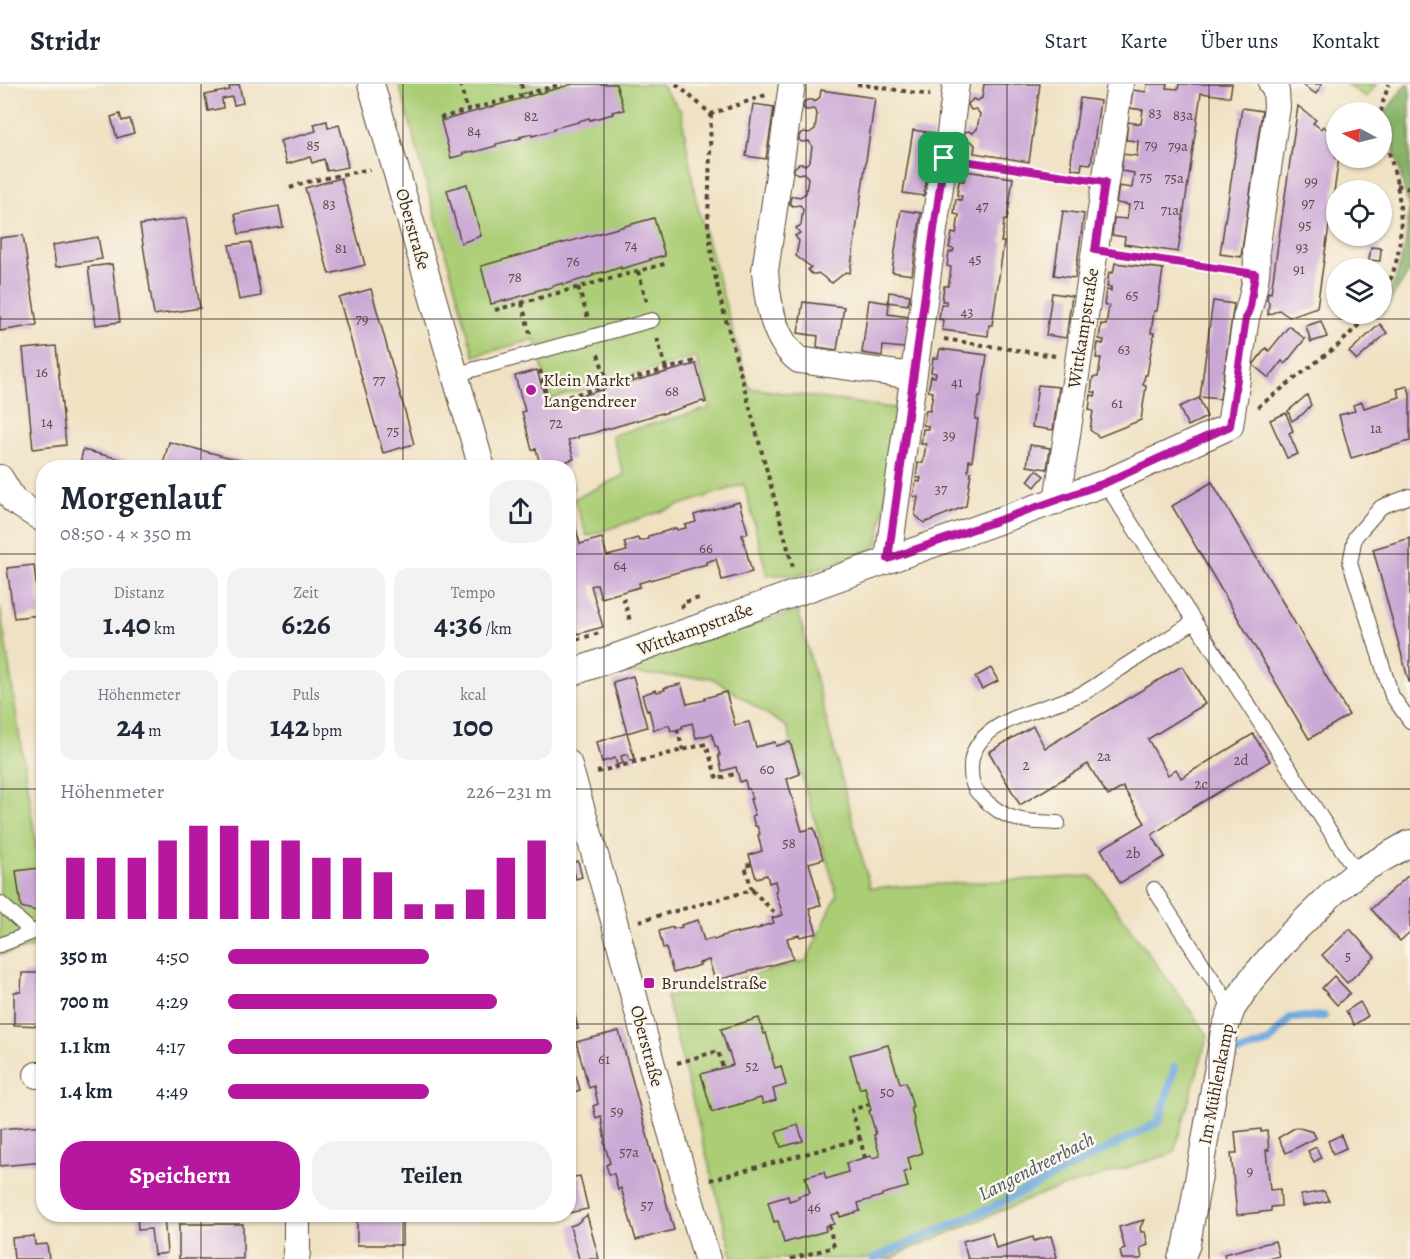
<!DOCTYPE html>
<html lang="de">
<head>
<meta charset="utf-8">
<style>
	body { margin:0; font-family:Alegreya,serif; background:#f2f2f3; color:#1f2937; height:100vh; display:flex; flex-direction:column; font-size:22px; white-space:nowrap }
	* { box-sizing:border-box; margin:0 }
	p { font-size:20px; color:#747a83 }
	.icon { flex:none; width:33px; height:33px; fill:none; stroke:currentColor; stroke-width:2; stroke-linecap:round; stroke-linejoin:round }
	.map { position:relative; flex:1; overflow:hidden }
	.sheet { position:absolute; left:36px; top:376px; width:540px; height:762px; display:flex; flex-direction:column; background:#fff; border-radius:24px; box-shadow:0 2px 4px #0004 }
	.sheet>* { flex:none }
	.needle { width:39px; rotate:277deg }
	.buttons { position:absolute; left:1326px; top:18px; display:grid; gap:12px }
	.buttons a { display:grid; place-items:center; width:66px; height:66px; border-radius:50%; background:#fff; box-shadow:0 2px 4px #0004; font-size:30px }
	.pin { position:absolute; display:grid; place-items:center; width:51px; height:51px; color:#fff; margin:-26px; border-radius:12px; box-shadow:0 3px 9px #0006 }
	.round { display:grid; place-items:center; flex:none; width:63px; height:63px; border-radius:24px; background:#f2f2f3 }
	.headline { display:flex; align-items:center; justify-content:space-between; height:102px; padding:0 24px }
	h1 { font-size:33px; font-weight:700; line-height:45px }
	.metrics { display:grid; grid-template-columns:repeat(3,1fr); gap:9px; height:102px; padding:6px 24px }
	.metrics div { display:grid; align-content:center; border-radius:15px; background:#f2f2f3; text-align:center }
	.metrics b { font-size:30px; font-weight:700 }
	.metrics small { font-size:16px; font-weight:400 }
	.metrics p { font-size:16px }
	.chart { height:168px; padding:12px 24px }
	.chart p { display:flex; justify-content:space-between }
	.chart svg { width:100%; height:108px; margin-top:6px; stroke:#b5179e; stroke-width:6 }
	.action { display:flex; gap:12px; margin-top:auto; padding:12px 24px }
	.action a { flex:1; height:69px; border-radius:24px; background:#b5179e; color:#fff; font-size:24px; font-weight:700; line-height:69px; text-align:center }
	.action a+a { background:#f2f2f3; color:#1f2937 }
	ul { padding:0 24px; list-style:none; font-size:20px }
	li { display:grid; grid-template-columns:96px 72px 1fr; align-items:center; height:45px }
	li i { height:15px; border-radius:8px; background:#b5179e }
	header { display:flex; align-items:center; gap:36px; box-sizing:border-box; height:84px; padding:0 30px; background:#fff; border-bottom:2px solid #e0e1e3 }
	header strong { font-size:28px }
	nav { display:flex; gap:33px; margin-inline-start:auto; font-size:21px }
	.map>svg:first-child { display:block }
	.green { fill:#aacd75; stroke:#727c4a; stroke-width:1.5 }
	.forest { fill:#87b066; stroke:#616d42; stroke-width:1.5 }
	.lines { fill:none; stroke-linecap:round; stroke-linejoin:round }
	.stream { stroke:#70a9df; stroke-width:8 }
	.building { fill:#caa8d5 }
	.service-casing { stroke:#564537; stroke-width:16 }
	.minor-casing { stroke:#564537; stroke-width:28 }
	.path { stroke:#564537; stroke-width:4; stroke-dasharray:4.5 4.5; stroke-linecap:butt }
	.service { stroke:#fff; stroke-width:14 }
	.minor { stroke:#fff; stroke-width:26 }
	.route-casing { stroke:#fff; stroke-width:12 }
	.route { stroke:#b5179e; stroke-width:8 }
	.grid { fill:none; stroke:#3b2a1e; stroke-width:1.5; stroke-opacity:0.55 }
	.poi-dot { fill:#b5179e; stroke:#fbf7ec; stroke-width:2 }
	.labels { text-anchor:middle; stroke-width:5; stroke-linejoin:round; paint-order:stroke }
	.number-label { font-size:15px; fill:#5f4a4c }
	.street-label { font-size:18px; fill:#3b2a1e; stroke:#fbf7ec }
	.poi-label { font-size:18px; fill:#3b2a1e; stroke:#fbf7ec; text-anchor:start }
	.water-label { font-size:20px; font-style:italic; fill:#4e5662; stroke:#fbf7ec }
</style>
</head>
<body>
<header>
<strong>Stridr</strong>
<nav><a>Start</a><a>Karte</a><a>Über uns</a><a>Kontakt</a></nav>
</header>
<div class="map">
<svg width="1410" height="1175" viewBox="0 0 1410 1175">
	<rect width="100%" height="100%" fill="#fbf7ec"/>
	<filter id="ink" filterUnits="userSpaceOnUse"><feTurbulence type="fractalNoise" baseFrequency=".0167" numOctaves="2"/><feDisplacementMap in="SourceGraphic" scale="12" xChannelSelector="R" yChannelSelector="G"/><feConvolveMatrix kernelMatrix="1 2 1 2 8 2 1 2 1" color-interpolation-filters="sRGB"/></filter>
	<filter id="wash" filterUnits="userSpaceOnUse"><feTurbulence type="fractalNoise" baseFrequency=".008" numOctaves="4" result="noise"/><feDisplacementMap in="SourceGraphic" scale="24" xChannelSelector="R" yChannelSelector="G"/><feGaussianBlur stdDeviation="1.35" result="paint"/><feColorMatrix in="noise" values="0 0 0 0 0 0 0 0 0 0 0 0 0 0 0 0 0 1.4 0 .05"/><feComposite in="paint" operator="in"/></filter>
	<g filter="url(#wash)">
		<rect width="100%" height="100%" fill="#efe1c2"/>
		<!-- green -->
		<g class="green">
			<polygon points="399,0 660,0 681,27 696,116 749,304 899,325 879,455 875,464 801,491 767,491 744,400 587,452 574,415 624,391 612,351 710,324 696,273 550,315 535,255 474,272"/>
			<polygon points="1346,0 1376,0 1367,14"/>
			<polygon points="0,522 44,813 43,861 0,871"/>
			<polygon points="798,527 870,804 1092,792 1208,951 1174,1069 1039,1111 901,1169 892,1175 733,1175 666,913 806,877 837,811 787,643 712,594 610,589 610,583"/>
		</g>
		<!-- forest -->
		<polygon class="forest" points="1406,0 1410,0 1410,187 1382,229 1382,221 1395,197 1405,162 1409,124 1385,29"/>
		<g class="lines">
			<!-- stream -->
			<g class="stream">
				<polyline points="1239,968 1269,958 1290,934 1324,932"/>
				<polyline points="873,1175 927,1151 991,1124 1159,1038 1175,983"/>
			</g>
		</g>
		<g id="blocks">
			<!-- building -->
			<g class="building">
				<polygon points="239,0 243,19 234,21 232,13 222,15 223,24 208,27 205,11 230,6 229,3"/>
				<polygon points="573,0 616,0 624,26 620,27 620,26 612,28 613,30 590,36 589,34 579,37 579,38 554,44 554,46 532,52 531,50 520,53 521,54 496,60 496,62 474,68 473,67 463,69 463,71 451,74 441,37"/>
				<polygon points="984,0 1040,0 1029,78 974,69 975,61 971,57 967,57 964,55 965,48 968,47 973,49 977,45 980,30 976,25 971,26 969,23 968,20 973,15 977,17 982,14"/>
				<polygon points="1147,0 1167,0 1166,4 1178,5 1179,0 1232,0 1230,13 1201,9 1178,168 1124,160 1125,153 1112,151 1114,134 1127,135 1129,121 1116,119 1119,102 1132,104 1134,89 1121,87 1123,70 1137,72 1138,57 1126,56 1128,38 1141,40 1143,26 1130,24 1133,6 1146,8"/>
				<polygon points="1301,0 1322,0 1316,10"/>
				<polygon points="821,6 875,14 850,189 846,188 832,199 818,189 816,190 812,190 808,186 811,183 796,172 799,157 795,152 800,149 796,144 801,141 803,125 800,121 793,122 790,120 790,116 791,113 795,112 800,113 806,109 808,94 804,89 798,90 794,88 794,84 799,80 803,80 805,81 810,77 812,62 809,57 802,58 799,56 799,52 801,49 804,48 809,49 815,45 817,30 814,25 807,26 804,25 803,21 805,17 808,16 813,16 814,18 820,13"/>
				<polygon points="1080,14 1100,17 1091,80 1082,79 1081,86 1072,85 1072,78 1071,77"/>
				<polygon points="753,20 774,23 766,75 746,72"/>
				<polygon points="1298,22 1316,36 1313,39 1321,45 1323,42 1336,52 1336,74 1339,74 1317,223 1289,233 1279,226 1268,231 1269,218 1267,216 1268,208 1271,209"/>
				<polygon points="1242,24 1262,27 1241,173 1220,170"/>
				<polygon points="120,30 122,37 130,35 134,49 117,54 111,33"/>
				<polygon points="327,37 328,44 339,41 347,69 345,69 348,83 327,87 324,75 312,79 310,73 287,80 280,57 316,47 314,40"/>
				<polygon points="913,46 933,49 924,112 903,109"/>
				<polygon points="965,87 1013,94 1007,136 1004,136 1003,147 1001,158 1004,158 992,241 989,241 988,252 942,246 943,236 939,235 941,220 946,221 946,217 942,217 944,202 948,202 950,193 951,183 947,182 949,168 953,168 954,165 949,164 952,149 956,150 959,131 954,130 956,115 961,116 962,112 957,111 959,97 964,97"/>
				<polygon points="341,94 365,181 329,190 305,104"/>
				<polygon points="467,100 481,152 461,159 447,106"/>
				<polygon points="279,122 283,143 239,150 235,130"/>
				<polygon points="901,126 921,129 912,191 892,188"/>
				<polygon points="1063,127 1084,130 1075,194 1054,191"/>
				<polygon points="186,134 200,224 154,231 140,141"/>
				<polygon points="654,134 665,172 661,173 661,172 650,175 651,176 621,185 621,183 604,189 603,188 593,190 593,192 563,201 563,199 553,202 553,203 545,205 545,204 535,207 535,208 505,217 505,216 495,218 495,219 491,220 481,182"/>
				<polygon points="23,151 37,241 0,247 0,154"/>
				<polygon points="98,153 102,175 56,183 53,161"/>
				<polygon points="251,158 261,212 239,216 229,161"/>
				<polygon points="1371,163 1381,164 1380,177 1369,176"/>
				<polygon points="1115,179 1163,185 1157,227 1154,227 1151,249 1154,249 1147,291 1145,291 1143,301 1146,302 1141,336 1099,353 1090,346 1093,327 1089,326 1091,311 1095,312 1096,308 1091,308 1093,293 1098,293 1101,274 1096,274 1098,259 1103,260 1104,256 1099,255 1101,240 1106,241 1109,222 1104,221 1106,206 1111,207 1111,203 1107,203 1109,188 1113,189"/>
				<polygon points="112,180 120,238 96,241 88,183"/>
				<polygon points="371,205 414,360 383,369 339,214"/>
				<polygon points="889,208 910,211 908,221 888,218"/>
				<polygon points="1052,209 1072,212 1066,254 1046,251"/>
				<polygon points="869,216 889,219 888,230 909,233 904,264 883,262 882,272 862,269"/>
				<polygon points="1213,217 1234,220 1220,315 1200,313"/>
				<polygon points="803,218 844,223 837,266 817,263 818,252 798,249"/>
				<polygon points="1321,237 1327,253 1311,258 1306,242"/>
				<polygon points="1380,240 1387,249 1357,276 1349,268"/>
				<polygon points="1289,242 1305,255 1285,280 1282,277 1269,294 1253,281 1266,264 1269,267"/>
				<polygon points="56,262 66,361 33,365 23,265"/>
				<polygon points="940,265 987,271 981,313 979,313 975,335 978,335 972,377 969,376 968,387 971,388 966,422 924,439 915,431 918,413 913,412 916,397 920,398 921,394 916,394 918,379 923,379 926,360 921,360 923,345 928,345 928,342 923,341 926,326 930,327 933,308 928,307 931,292 935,293 936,289 931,288 933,274 938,274"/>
				<polygon points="696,280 706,318 704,319 703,317 662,330 662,329 604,346 604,345 594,349 578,352 578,354 568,356 574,375 567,377 569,384 541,384 536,365 532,366 522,328 525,327 515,292 537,286 547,321"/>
				<polygon points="1038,301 1059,303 1053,346 1032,343"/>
				<polygon points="1408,302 1410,310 1410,357 1351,374 1339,331 1355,327 1353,321 1362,318 1364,324 1400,313 1397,305"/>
				<polygon points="1307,311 1311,321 1303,330 1292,337 1288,327"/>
				<polygon points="1199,314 1207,333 1188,342 1179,323"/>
				<polygon points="1286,329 1293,347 1289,349 1298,370 1287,374 1270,336"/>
				<polygon points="169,358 267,383 267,384 162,384"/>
				<polygon points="1030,361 1050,364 1047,385 1027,382"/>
				<polygon points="83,366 145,381 144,384 79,384"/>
				<polygon points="568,384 575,405 568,407"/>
				<polygon points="1036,386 1044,392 1035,403 1028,397"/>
				<polygon points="1212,398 1349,631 1309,655 1172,422"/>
				<polygon points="739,418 748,449 742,451 752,488 722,496 716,475 706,478 707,480 639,499 640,503 601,514 597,500 591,502 603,543 577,550 568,519 568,426 571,426 580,460 602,454 607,472 627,467 624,458 638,454 639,457 648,455 648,452 663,448 676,444 677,446 686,444 685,441 696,438 694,431"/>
				<polygon points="1410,454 1410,598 1409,598 1373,465"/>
				<polygon points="34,481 40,531 14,534 7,484"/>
				<polygon points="1182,582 1205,620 1148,655 1168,691 1176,685 1181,694 1253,650 1270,677 1189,726 1152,751 1165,773 1120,799 1101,765 1145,739 1123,703 1108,712 1088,680 1020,721 989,668 1033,642 1045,664"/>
				<polygon points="991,584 998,597 982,605 975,593"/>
				<polygon points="633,592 647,643 627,649 635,676 630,677 628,670 621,672 623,679 617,681 615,674 602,678 597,658 627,649 613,598"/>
				<polygon points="681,600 687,620 705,616 705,614 726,608 735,641 749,638 756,663 775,658 776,662 790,658 800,690 787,695 794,720 802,747 814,744 823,775 809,779 821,821 809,824 817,849 800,853 799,851 787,854 793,875 715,897 709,876 699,879 700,881 673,889 666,864 663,864 659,847 673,843 673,845 682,843 681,841 698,836 704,857 713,854 714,856 722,853 722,852 737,848 737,849 761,844 760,843 774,839 772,834 783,831 775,807 777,806 775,797 769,799 767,791 756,794 749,771 762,767 758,751 760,750 757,742 755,742 752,732 755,731 750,715 752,715 749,705 747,705 745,696 740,698 736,683 722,687 718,671 720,671 717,662 715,662 712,650 696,654 692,639 682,642 683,644 671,647 669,641 654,646 649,626 647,627 642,611 656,606 657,608 665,606 664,604"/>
				<polygon points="578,777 582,793 576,795 572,779"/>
				<polygon points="39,784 44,814 44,829 21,823 16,787"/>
				<polygon points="1410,790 1410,848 1400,857 1371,825"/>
				<polygon points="1350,845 1375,873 1347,899 1322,871"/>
				<polygon points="22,889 44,889 44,942 14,941 14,908 21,908"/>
				<polygon points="1334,892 1350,909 1337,921 1322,904"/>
				<polygon points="568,911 571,915 578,945 568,947"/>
				<polygon points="1360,918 1368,932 1354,941 1346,927"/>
				<polygon points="759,934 764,950 766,949 773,974 772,974 775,984 781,982 786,1001 773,1005 776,1016 763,1020 761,1014 712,1028 701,990 733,981 729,968 728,968 721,945"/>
				<polygon points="619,947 646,1046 654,1079 655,1077 674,1146 636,1156 621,1104 618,1106 614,1090 609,1090 606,1081 610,1079 604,1058 605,1057 601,1032 596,1034 593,1022 598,1020 594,1002 589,1004 576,958"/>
				<polygon points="888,961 900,999 906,998 913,1023 911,1024 915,1039 914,1040 922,1069 908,1074 911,1086 904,1088 908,1103 882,1110 882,1112 858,1119 860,1127 840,1133 839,1129 831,1131 834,1140 825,1142 826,1147 784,1159 778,1137 774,1138 768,1118 788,1112 789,1117 799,1114 798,1112 810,1109 805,1093 824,1088 826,1095 848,1088 846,1079 871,1072 872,1074 880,1072 874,1051 876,1050 869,1027 871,1026 865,1003 860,1005 850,971"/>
				<polygon points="576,992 580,1006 568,1010 568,994"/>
				<polygon points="44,1041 44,1078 0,1082 0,1045"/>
				<polygon points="798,1041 803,1057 781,1063 776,1048"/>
				<polygon points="1296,1043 1313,1048 1316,1054 1286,1069 1278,1054"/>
				<polygon points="1261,1045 1261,1048 1267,1047 1269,1066 1266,1066 1270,1106 1280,1105 1281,1122 1271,1123 1271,1127 1237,1131 1231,1069 1237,1069 1235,1048"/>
				<polygon points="1341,1051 1346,1064 1333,1070 1328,1057"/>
				<polygon points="1316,1063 1321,1074 1314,1078 1308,1067"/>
				<polygon points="580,1092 588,1125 568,1129 568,1094"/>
				<polygon points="1324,1107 1329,1117 1303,1122 1301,1111"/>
				<polygon points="137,1131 164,1131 167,1169 154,1171 151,1145 138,1146"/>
				<rect x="357" y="1131" width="45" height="30"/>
				<polygon points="587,1131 599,1175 579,1175 570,1142 576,1140"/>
				<polygon points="1144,1136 1140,1144 1141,1148 1145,1148 1148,1161 1140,1164 1142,1174 1140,1175 1122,1175 1120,1167 1125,1165 1119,1143"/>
				<rect x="179" y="1140" width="64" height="35"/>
				<polygon points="992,1149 996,1164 1033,1153 1034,1157 1051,1152 1057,1173 1049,1175 968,1175 963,1157"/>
				<polygon points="34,1152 35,1161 47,1160 49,1175 14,1175 12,1154"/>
				<polygon points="1275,1157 1279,1172 1268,1175 1225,1175 1224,1170"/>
			</g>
		</g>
	</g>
	<g filter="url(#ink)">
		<use href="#blocks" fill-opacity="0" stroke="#564537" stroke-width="1.5"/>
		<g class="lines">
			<defs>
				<g id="service">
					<polyline points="454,291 652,236"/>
					<polyline points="1105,399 1357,789"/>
					<polyline points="1410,412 1381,423 1355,453 1350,479 1392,612 1410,637"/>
					<path d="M1058,739C1024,738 1005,738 980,711C973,705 971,696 971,686C968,635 1048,626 1083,609C1095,603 1106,594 1117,587C1143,570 1169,554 1194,538"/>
					<polyline points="1154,805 1232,925"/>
					<polyline points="0,819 32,848"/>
					<polyline points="0,861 44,844"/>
				</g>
				<g id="minor">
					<polyline points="371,0 482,384"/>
					<path d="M792,0L765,187C767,216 774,258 799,276L913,292"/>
					<polyline points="0,394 14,417 44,436"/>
					<polyline points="1057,417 1120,0"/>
					<polyline points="888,475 944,74 950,49 956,0"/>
					<path d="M568,590L1105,399L1230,342L1246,234C1252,215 1259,186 1256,167L1277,23L1276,7L1272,0"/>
					<polyline points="568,679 612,829 653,985 707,1175"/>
					<polyline points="37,991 44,991"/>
					<polyline points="296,1175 297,1168 297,1131"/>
					<polyline points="1181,1175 1187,1160 1224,947 1232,925 1251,896 1288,853 1334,808 1357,789 1410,759"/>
				</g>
			</defs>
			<!-- service casing -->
			<use href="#service" class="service-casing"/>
			<!-- minor casing -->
			<use href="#minor" class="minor-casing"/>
			<!-- path -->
			<g class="path">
				<polyline points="460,0 467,26"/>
				<polyline points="521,0 524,10"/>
				<polyline points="676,0 711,30 766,11"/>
				<polyline points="857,0 930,11"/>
				<polyline points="1381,28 1383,18 1389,0"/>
				<polyline points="711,30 708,139 713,182 720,214 793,483"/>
				<polyline points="440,34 562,0"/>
				<path d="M1382,42C1386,60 1392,77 1396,95C1404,134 1403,178 1382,212"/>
				<polyline points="968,78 1083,95"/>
				<polyline points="1397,101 1410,105"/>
				<polyline points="290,104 307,98 370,85"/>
				<polyline points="1119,170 1234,186"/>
				<polyline points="638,187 647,218"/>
				<polyline points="578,203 588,234"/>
				<polyline points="522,219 530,250"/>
				<polyline points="495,226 668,179"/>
				<polyline points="657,254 666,285"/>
				<polyline points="944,255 1055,272"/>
				<polyline points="598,270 608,301"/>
				<polyline points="540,286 548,318 695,277"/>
				<polyline points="1258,323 1341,259 1369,230"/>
				<polyline points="623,514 631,540"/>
				<polyline points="683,524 682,519 699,514"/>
				<polyline points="568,558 600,549"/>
				<polyline points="677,645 683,666"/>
				<polyline points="597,688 706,660 717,695 738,689"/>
				<polyline points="752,806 778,832"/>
				<polyline points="639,837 752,806 745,782 752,780"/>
				<polyline points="677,979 718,967 723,984"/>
				<polyline points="860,1055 852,1026 869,1020"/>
				<polyline points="710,1096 860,1055 865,1074"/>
				<polyline points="791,1175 834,1163 829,1141"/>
			</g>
			<!-- service -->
			<use href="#service" class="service"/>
			<!-- minor -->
			<use href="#minor" class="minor"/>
		</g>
	</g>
	<g class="lines" filter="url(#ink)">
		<defs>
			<polygon id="route" points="944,74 1105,98 1095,166 1255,190 1250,223 1246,234 1230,342 1105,399 888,475"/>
		</defs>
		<!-- route casing -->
		<use href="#route" class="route-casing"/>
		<!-- route -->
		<use href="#route" class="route"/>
	</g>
	<!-- grid -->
	<path class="grid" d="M201,0V384M403,0V384M604,0V1175M806,0V1175M1007,0V1175M1209,0V1175M0,235H1410M0,470H44M568,470H1410M0,705H44M568,705H1410M0,940H44M568,940H1410M201,1131V1175M403,1131V1175"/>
	<!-- markers -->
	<g class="poi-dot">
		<circle cx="531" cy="306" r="6"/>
		<rect x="643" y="893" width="12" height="12" rx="3"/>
	</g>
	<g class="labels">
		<!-- number labels -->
		<g class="number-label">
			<text x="1155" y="34">83</text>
			<text x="1183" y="36">83a</text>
			<text x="531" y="37">82</text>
			<text x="474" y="52">84</text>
			<text x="313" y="66">85</text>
			<text x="1151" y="66">79</text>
			<text x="1178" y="67">79a</text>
			<text x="1146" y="98">75</text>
			<text x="1174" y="99">75a</text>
			<text x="1311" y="102">99</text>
			<text x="1308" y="124">97</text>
			<text x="329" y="125">83</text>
			<text x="1139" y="125">71</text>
			<text x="982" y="127">47</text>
			<text x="1170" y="131">71a</text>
			<text x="1305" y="146">95</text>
			<text x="631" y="166">74</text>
			<text x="1302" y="168">93</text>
			<text x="341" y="169">81</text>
			<text x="975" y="180">45</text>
			<text x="573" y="182">76</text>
			<text x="1299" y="190">91</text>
			<text x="515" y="198">78</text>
			<text x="1132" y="216">65</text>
			<text x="967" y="233">43</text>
			<text x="362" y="240">79</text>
			<text x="1124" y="270">63</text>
			<text x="42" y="293">16</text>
			<text x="379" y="301">77</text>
			<text x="957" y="303">41</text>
			<text x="672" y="312">68</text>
			<text x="1117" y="324">61</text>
			<text x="47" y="343">14</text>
			<text x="556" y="344">72</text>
			<text x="1376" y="349">1a</text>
			<text x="393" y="352">75</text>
			<text x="949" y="356">39</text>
			<text x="941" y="410">37</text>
			<text x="706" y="469">66</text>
			<text x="620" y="486">64</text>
			<text x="1104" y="677">2a</text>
			<text x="1241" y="681">2d</text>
			<text x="1026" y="686">2</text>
			<text x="767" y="690">60</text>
			<text x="1201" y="705">2c</text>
			<text x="789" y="764">58</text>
			<text x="1133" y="774">2b</text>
			<text x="1348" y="877">5</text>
			<text x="604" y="980">61</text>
			<text x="752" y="987">52</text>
			<text x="887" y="1013">50</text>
			<text x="617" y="1032">59</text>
			<text x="629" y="1073">57a</text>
			<text x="1250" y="1092">9</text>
			<text x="647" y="1126">57</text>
			<text x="814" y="1128">46</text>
		</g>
		<!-- street labels -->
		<g class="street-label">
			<text transform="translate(413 145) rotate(74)" y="6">Oberstraße</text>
			<text transform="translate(1083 244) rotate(-81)" y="6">Wittkampstraße</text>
			<text transform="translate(695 545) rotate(-20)" y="6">Wittkampstraße</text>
			<text transform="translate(647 962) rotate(75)" y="6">Oberstraße</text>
			<text transform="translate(1216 1000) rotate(-79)" y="6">Im Mühlenkamp</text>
		</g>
		<!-- poi labels -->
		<g class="poi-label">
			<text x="543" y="302">Klein Markt<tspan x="543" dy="21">Langendreer</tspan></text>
			<text x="661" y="905">Brundelstraße</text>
		</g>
		<!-- water labels -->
		<g class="water-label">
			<text transform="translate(1036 1082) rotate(-27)" y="7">Langendreerbach</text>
		</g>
	</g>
</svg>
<div class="buttons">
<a><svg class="needle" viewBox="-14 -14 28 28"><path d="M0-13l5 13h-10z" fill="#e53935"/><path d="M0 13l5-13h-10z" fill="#747a83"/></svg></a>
<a><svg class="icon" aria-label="locate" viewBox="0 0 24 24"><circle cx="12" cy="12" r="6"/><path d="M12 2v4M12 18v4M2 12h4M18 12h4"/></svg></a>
<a><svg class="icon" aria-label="layers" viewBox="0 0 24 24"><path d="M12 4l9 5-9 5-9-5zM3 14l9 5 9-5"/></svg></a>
</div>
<div class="pin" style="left:944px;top:74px;background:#1e9e55"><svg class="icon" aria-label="arrive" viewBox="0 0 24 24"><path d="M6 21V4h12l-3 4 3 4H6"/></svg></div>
<section class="sheet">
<div class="headline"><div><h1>Morgenlauf</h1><p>08:50 · 4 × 350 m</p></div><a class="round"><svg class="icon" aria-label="share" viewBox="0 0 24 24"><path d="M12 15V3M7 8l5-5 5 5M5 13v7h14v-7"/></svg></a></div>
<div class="metrics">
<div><p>Distanz</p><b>1.40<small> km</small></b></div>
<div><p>Zeit</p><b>6:26</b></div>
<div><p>Tempo</p><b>4:36<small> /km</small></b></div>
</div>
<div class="metrics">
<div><p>Höhenmeter</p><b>24<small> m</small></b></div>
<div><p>Puls</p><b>142<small> bpm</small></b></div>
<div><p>kcal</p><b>100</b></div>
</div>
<div class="chart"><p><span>Höhenmeter</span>226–231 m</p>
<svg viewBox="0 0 160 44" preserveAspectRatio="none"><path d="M5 44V19M15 44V19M25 44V19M35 44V12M45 44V6M55 44V6M65 44V12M75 44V12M85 44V19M95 44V19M105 44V25M115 44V38M125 44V38M135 44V32M145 44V19M155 44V12"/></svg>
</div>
<ul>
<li><b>350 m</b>4:50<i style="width:62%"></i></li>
<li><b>700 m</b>4:29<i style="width:83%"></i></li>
<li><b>1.1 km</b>4:17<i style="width:100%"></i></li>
<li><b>1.4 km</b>4:49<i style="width:62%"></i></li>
</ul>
<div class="action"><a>Speichern</a><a>Teilen</a></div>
</section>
</div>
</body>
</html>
